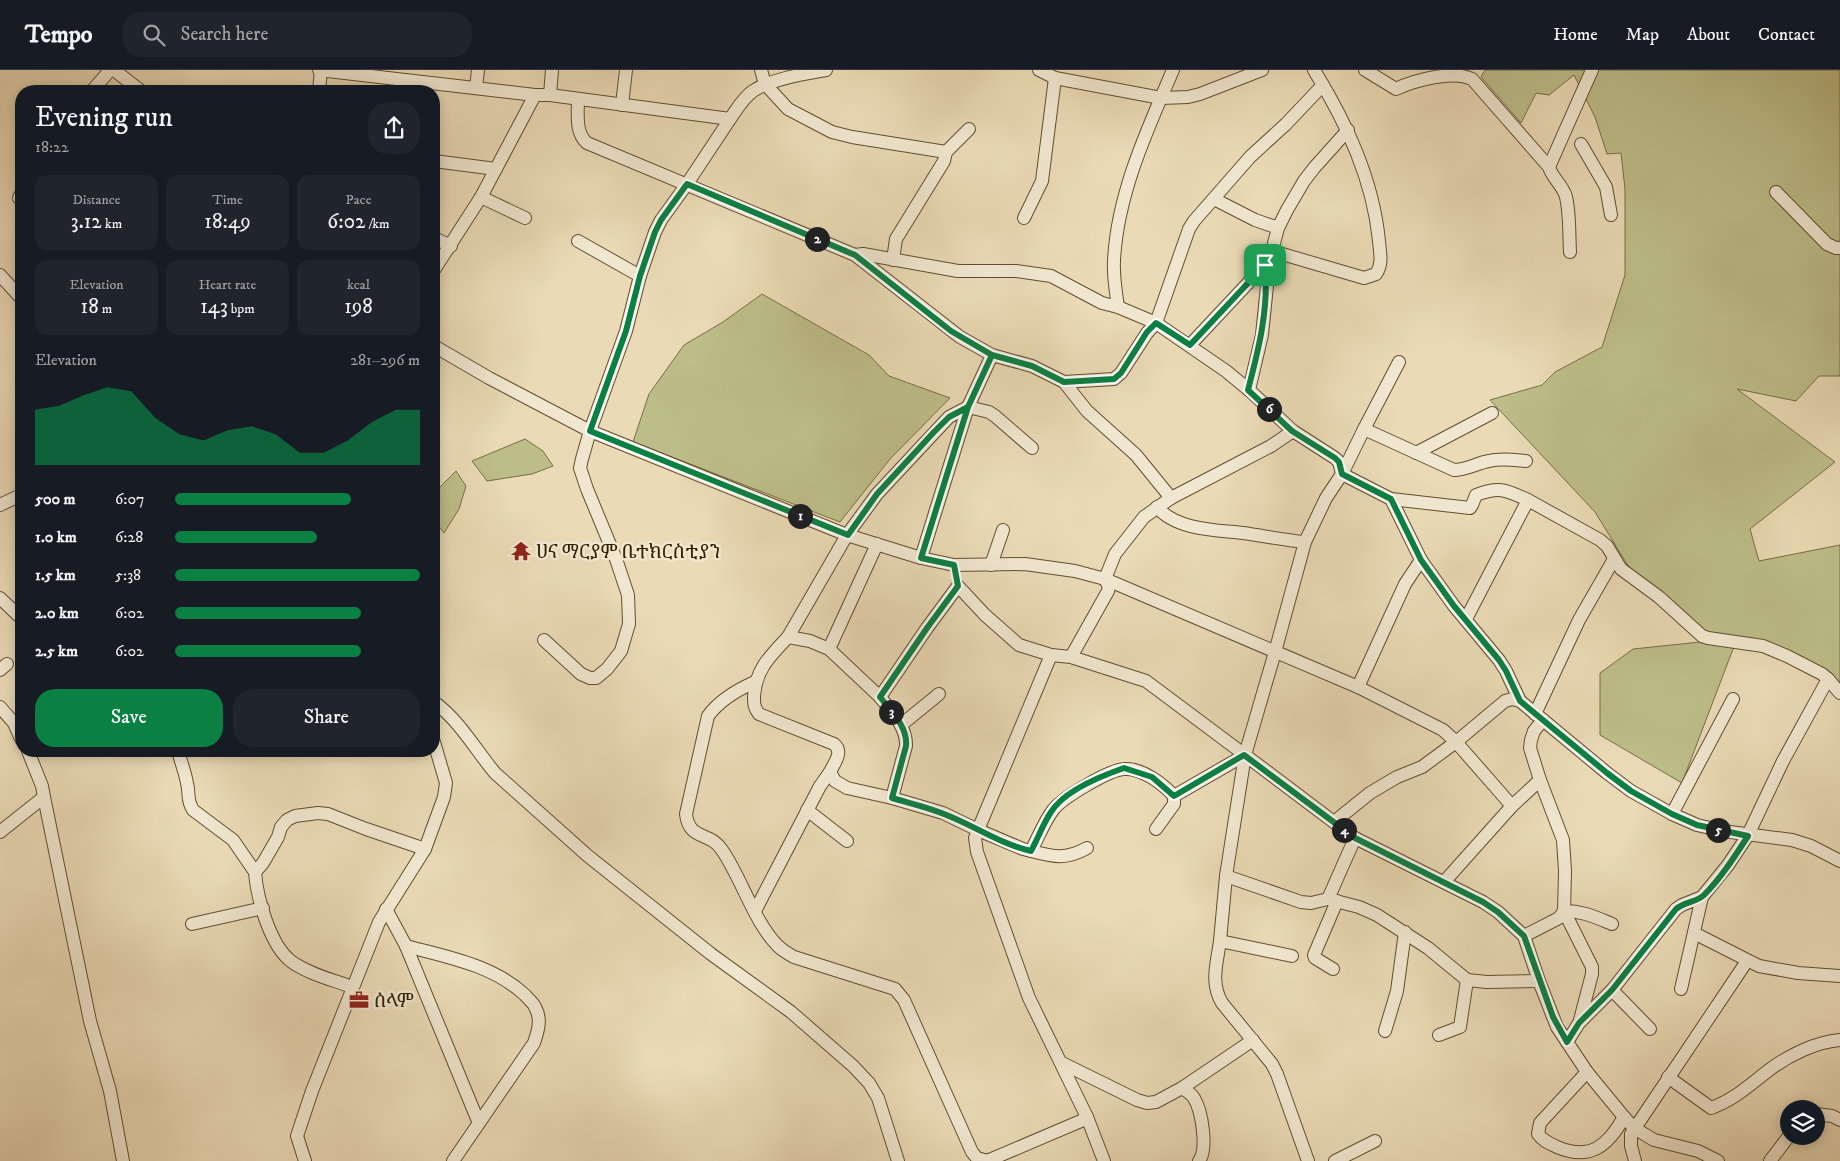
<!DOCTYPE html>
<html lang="en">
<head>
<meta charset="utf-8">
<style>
	body { margin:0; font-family:"IM FELL DW Pica","Noto Serif Ethiopic",serif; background:#20242c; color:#f1f3f6; height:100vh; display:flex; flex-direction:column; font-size:19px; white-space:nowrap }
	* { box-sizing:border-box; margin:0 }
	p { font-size:16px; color:#9ea1a6 }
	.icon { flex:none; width:28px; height:28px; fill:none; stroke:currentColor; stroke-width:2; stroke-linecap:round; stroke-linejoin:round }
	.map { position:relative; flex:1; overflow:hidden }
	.details { position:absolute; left:15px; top:15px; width:425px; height:672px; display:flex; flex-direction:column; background:#171b24; border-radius:20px; box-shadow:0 2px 12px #0003 }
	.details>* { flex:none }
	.controls { position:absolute; left:1780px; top:1030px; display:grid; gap:10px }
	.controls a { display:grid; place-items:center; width:45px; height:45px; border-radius:50%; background:#171b24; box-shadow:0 2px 12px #0003; font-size:25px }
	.pin { position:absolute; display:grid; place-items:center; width:42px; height:42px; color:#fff; margin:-21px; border-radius:10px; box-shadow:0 2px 8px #0006 }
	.km { position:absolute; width:25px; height:25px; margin:-12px; border-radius:50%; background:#222; color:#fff; font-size:14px; line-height:25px; text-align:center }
	.round { display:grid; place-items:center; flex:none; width:52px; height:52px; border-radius:20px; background:#20242c }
	.head { display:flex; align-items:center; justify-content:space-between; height:85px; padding:0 20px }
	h1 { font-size:28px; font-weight:600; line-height:38px }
	.figures { display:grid; grid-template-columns:repeat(3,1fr); gap:8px; height:85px; padding:5px 20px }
	.figures div { display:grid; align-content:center; border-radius:12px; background:#20242c; text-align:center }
	.figures b { font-size:21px; font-weight:600 }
	.figures small { font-size:14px; font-weight:400 }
	.figures p { font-size:14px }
	.chart { height:140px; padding:10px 20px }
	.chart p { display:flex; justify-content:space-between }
	.chart svg { width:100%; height:90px; margin-top:5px; fill:#0b8043; opacity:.7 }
	.button { display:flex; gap:10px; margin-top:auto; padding:10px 20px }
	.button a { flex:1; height:58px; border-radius:20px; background:#0b8043; color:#fff; font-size:20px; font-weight:600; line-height:58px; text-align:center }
	.button a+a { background:#20242c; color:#f1f3f6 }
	ul { padding:0 20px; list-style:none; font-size:16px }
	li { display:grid; grid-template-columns:80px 60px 1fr; align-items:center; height:38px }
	li i { height:12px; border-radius:6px; background:#0b8043 }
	header { display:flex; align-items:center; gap:30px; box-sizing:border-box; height:70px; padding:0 25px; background:#171b24; border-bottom:1px solid #363941 }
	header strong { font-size:24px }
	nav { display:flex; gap:28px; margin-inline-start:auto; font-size:18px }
	.search { width:350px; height:45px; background:#20242c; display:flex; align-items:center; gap:12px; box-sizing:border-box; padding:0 18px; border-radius:20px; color:#9ea1a6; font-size:19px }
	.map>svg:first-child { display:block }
	.green { fill:#bdbd89; stroke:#786e46 }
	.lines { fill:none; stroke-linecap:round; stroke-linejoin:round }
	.minor-casing { stroke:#614e2f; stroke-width:14 }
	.minor { stroke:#f1e7d0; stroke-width:12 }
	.route-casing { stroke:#fff; stroke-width:10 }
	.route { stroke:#0b8043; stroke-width:6 }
	.labels { text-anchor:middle; stroke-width:5; stroke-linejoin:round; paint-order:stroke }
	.poi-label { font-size:19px; fill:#331f02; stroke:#f1e7d0; text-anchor:start }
</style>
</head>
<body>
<header>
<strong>Tempo</strong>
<div class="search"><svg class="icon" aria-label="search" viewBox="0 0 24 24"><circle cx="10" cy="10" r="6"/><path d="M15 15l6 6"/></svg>Search here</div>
<nav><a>Home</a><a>Map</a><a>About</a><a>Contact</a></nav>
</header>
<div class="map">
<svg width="1840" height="1091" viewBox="0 0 1840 1091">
	<rect width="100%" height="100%" fill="#eadab6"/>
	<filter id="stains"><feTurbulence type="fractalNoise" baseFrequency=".004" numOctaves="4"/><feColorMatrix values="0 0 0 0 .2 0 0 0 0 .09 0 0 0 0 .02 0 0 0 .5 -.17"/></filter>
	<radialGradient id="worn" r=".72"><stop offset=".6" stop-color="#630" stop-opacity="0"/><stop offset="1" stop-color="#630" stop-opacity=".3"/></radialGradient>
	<!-- green -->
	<g class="green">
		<polygon points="1485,0 1840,0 1840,306 1819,306 1796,331 1737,319 1835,392 1750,459 1759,491 1840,475 1840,616 1826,603 1767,571 1738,566 1682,713 1600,665 1600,603 1633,579 1700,572 1654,527 1627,494 1595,442 1490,330 1542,315 1555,302 1602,277 1625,205 1625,119 1621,83 1607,84 1595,47 1574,5 1549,25 1536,23 1521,53 1481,7"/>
		<polygon points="762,224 869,285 889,306 950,328 890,389 840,452 633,372 649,324 684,275 723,252"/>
		<polygon points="525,369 543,381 553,396 532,404 487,411 472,391"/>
		<polygon points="456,401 466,416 459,439 444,463 434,451 434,423"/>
	</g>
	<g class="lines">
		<defs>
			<g id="minor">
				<polyline points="114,0 141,21"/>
				<path d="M319,0L535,25H550L730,49C737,39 743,28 753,21C771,9 804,4 826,0"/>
				<polyline points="761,0 765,14 788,39 832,62 852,67 946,82 944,91 896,169 893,190"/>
				<polyline points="1039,0 1055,8 1161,28 1188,27 1200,24 1262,0"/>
				<path d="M1365,0L1396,19C1415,10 1453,0 1472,9L1549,97C1552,108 1563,115 1566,127C1570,144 1569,164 1570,182"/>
				<polyline points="476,18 478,0"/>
				<polyline points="92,21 110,0"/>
				<polyline points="319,21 321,0"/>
				<polyline points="550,25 552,0"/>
				<path d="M578,29C578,43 575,63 587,73L855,185L960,267L992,285L1032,296L1064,312L1114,309L1121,303L1147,263L1156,253L1189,159L1194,151L1250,87L1286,54L1323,15"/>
				<polyline points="622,35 626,0"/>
				<polyline points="1581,74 1606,117 1611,145"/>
				<polyline points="946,82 969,59"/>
				<polyline points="434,91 496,99"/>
				<polyline points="1549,97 1592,0"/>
				<polyline points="1776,122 1827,174 1836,178 1840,178"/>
				<polyline points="481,127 525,148"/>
				<polyline points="19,128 21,124"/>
				<polyline points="1214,129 1255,150 1278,158"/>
				<polyline points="1024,148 1042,111 1055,8"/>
				<polyline points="434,168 451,176"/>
				<polyline points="578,171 640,206"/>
				<path d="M1272,181L1364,208L1376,204C1383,194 1380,183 1379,171C1373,109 1346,52 1314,0"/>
				<polyline points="434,200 481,127 535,25"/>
				<polyline points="0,205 21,228"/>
				<path d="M1118,237C1116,222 1113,206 1114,191C1117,125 1147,60 1173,0"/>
				<polyline points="1190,275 1265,195"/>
				<polyline points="434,276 489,308 590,361 847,465 921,488 954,495 1025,494 1075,501 1105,509 1358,617 1443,660 1456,672 1505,631 1512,629 1520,631 1607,703 1631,721 1672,744 1697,755 1723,761 1792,770 1811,776 1840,791"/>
				<polyline points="1064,312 1087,341 1136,385 1171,428"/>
				<polyline points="1249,320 1262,265 1267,216 1265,195 1272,181 1278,158 1287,140 1304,111 1314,98 1348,60"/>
				<polyline points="1364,359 1399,292"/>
				<polyline points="1416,383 1492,343"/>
				<path d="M1391,429L1470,438L1472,435L1476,425C1500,416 1506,420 1528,430L1466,549"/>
				<polyline points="1528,430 1600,470 1607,476 1621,499 1659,527 1702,566 1708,568 1763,576 1787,586 1822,604 1828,609 1840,623"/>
				<polyline points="0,435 21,425"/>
				<path d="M1157,437C1176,460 1216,460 1243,463C1264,466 1284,470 1305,472"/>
				<polyline points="921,488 968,337 992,285"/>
				<path d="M1421,490L1391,429L1342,404L1364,359L1454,400C1466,400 1477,393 1489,391C1501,388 1514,390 1526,391"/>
				<polyline points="991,495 1003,460"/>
				<polyline points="0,528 21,548"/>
				<polyline points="788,567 847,465 877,424 949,347 968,337 989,342 995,346 1032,378"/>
				<polyline points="544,570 581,604 590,608 596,608 607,599 621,581 629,554 628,525 616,489 587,419 580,398 582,389 590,361 626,261 640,206 655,162 661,150 687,114 730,49"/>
				<polyline points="829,579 877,474"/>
				<path d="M1051,585L978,760L1023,779L1031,781C1038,768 1044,752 1053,740C1062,728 1110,699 1125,699C1142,698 1163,714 1174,726L1245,685"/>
				<polyline points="1071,587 1108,521 1109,517 1105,509 1115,484 1144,447 1171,428 1271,376 1293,361"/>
				<polyline points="0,600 7,594"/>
				<path d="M755,612C739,619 719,631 708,646L686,744C689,771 710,761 722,780C742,809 754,852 778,876C783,881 789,884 794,887L895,919L904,930L972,1082L977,1088L987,1091L1081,1051L1087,1047L1029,928L977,782L975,768L978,760L943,743L892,728L847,718L835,711L830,702C834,693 844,682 834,674L759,644C754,638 754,634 754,626C756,599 770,586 788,567L810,571L829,579L880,627L927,558L958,516L985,545L1019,575L1051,585L1071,587L1146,611L1245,685L1275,582L1305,472L1326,428L1342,404L1339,392L1335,388L1293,361L1249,320L1226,301L1156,253L1118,237L1102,233L1051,206L1016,201H958L863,184L855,185"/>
				<polyline points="1358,617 1405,514 1421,490 1454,536 1499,590 1506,601 1520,631"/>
				<path d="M880,627C891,641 907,657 906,676L892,728"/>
				<path d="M434,632C460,651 475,679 495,703L588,786L711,884L791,942L853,996L869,1013L878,1028L898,1091"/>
				<polyline points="0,637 14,653 21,669"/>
				<polyline points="1535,644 1579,550 1614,489"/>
				<polyline points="901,655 939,624"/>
				<path d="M178,681C181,692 185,702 187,713C190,724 186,729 193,740L233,770L255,802"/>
				<polyline points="44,727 90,951 110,1021 123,1091"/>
				<polyline points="807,740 847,771"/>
				<polyline points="1672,744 1733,629"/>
				<polyline points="1334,752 1370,723 1397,707 1422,697 1456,672 1512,736"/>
				<polyline points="1156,759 1174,734 1174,726"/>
				<polyline points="0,762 44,727 42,716 28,681"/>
				<path d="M1031,781C1054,787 1066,790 1087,778"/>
				<polyline points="1226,806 1301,832 1311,833 1328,829 1359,837 1377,845 1428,878 1467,910 1487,912 1539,911"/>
				<polyline points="1444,812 1512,736 1540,710"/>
				<polyline points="1328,829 1355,768"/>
				<polyline points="386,839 406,876 478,1051"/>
				<polyline points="755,841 820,716 830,702"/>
				<polyline points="192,854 263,838"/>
				<polyline points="1694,863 1759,896 1798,903 1840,906"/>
				<polyline points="1524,866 1559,848 1564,841 1565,801 1563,770 1540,710 1530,678 1531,670 1534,661 1543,650"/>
				<polyline points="1220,871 1226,806 1245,685 1355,768 1483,832 1498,842 1524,866 1539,911 1557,957 1587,1002 1624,1047 1634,1058 1654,1070 1698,1081 1718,1091"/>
				<path d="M406,876C447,887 493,895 525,925C528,929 533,932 535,937C542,949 538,961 534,973L453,1091"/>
				<path d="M1292,886L1220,871C1217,893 1210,913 1222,933L1272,994L1277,1004L1308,1091"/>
				<polyline points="1333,899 1315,888 1314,885 1337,831"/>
				<path d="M352,917C333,910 309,904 292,892C270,876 257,828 255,802L263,793L278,767L281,757L287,750L295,746L318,743L328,744L366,759L425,779"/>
				<polyline points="1681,919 1702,827 1728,795 1748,765 1783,691 1828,609"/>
				<polyline points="1612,920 1650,959"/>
				<path d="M1580,950L1592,904V897L1564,841C1583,841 1595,847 1612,854"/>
				<polyline points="1385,961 1397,921 1405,862"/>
				<polyline points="1439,965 1460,957 1467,910"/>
				<polyline points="1567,972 1579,953 1612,920 1676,839 1682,835 1702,827"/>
				<polyline points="1062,993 1137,1030 1147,1033 1156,1032 1182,1018 1253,970"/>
				<path d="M1587,1002L1540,1053L1538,1064C1543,1071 1549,1073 1557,1077C1590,1091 1608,1076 1624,1047"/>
				<path d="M1668,1007L1711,1038C1734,1030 1751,1014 1769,1000C1789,985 1816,972 1840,970"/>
				<path d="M1182,1018C1186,1021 1191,1023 1194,1028C1202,1041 1208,1079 1199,1091"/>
				<polyline points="1816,1044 1832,1046 1840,1050"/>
				<polyline points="1087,1047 1104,1091"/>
				<polyline points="305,1091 297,1066 312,1021 379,852 425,779 444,727 446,713 434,672"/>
				<polyline points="1335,1091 1375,1071"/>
				<polyline points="1635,1091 1631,1076 1631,1064 1747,891"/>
				<polyline points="1770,1091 1789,1066"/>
			</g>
		</defs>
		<!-- minor casing -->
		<use href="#minor" class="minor-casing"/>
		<!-- minor -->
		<use href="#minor" class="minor"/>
	</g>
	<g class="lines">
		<defs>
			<path id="route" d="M1265,195L1190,275L1156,253L1147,262L1121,303L1114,309L1064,312L1032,296L992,285L968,337L949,347L934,362L877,424L848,465L590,361L626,261L640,206L655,162L661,150L687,114L855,185L951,261L992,285L968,337L921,488L954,495L958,516L927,558L880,627C891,641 908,657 906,676L892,728C909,733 927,737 944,744C973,755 1000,774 1031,781C1038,768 1043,754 1051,742C1064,721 1101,706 1124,698L1152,707L1174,726L1244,685L1355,768L1483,832L1498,842L1524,866L1553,947L1567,972L1579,953L1612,920L1676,839C1684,832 1697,832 1704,825C1721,808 1735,786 1748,766L1697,755L1672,744L1631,721L1607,703L1520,631L1506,601L1499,590L1454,536L1421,490L1391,429L1342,404L1339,392L1335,388L1292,361L1248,320C1259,278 1269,238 1265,195"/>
		</defs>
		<!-- route casing -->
		<use href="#route" class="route-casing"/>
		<!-- route -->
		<use href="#route" class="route"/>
	</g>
	<!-- icons -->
	<defs>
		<symbol id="temple-bare" viewBox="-9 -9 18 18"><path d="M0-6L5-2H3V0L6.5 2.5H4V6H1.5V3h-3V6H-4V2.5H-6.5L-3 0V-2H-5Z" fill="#8f2418" stroke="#f1e7d0" stroke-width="2.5" paint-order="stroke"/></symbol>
		<symbol id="office-bare" viewBox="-9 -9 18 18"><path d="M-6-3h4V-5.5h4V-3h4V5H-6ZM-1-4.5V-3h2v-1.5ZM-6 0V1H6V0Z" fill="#8f2418" stroke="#f1e7d0" stroke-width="2.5" paint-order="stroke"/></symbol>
	</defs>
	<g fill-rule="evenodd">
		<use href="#temple-bare" x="507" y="467" width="28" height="28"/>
		<use href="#office-bare" x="345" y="916" width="28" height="28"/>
	</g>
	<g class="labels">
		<!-- poi labels -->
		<g class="poi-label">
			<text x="536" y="488">ሀና ማርያም ቤተክርስቲያን</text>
			<text x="374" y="937">ሰላም</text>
		</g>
	</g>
	<rect width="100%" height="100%" filter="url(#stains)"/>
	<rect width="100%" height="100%" fill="url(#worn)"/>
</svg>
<div class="controls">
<a><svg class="icon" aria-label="layers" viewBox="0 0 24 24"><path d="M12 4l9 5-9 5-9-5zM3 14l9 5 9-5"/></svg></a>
</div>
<div class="pin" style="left:1265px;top:195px;background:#1e9e55"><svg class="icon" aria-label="arrive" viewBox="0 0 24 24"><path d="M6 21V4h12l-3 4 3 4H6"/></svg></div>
<b class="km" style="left:800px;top:446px">1</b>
<b class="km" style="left:817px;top:169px">2</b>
<b class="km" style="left:891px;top:642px">3</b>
<b class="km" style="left:1344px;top:760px">4</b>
<b class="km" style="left:1718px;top:760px">5</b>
<b class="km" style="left:1269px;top:339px">6</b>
<section class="details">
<div class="head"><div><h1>Evening run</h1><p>18:22</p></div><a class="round"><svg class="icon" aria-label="share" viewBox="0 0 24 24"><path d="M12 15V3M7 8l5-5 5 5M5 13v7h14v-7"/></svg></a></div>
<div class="figures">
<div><p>Distance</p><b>3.12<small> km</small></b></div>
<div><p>Time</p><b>18:49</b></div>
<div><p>Pace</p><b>6:02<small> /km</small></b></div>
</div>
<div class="figures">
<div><p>Elevation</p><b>18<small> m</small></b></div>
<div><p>Heart rate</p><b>143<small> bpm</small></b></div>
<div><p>kcal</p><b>198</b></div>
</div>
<div class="chart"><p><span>Elevation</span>281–296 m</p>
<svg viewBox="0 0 160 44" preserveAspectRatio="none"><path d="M0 44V17L10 15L20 10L30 6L40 8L50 21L60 29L70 32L80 27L90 25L100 29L110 38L120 38L130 32L140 23L150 17L160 17V44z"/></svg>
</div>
<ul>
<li><b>500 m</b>6:07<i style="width:72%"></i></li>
<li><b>1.0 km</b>6:28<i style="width:58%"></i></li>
<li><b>1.5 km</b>5:38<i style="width:100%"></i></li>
<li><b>2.0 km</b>6:02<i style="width:76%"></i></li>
<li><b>2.5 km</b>6:02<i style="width:76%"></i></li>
</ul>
<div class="button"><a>Save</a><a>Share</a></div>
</section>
</div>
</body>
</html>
